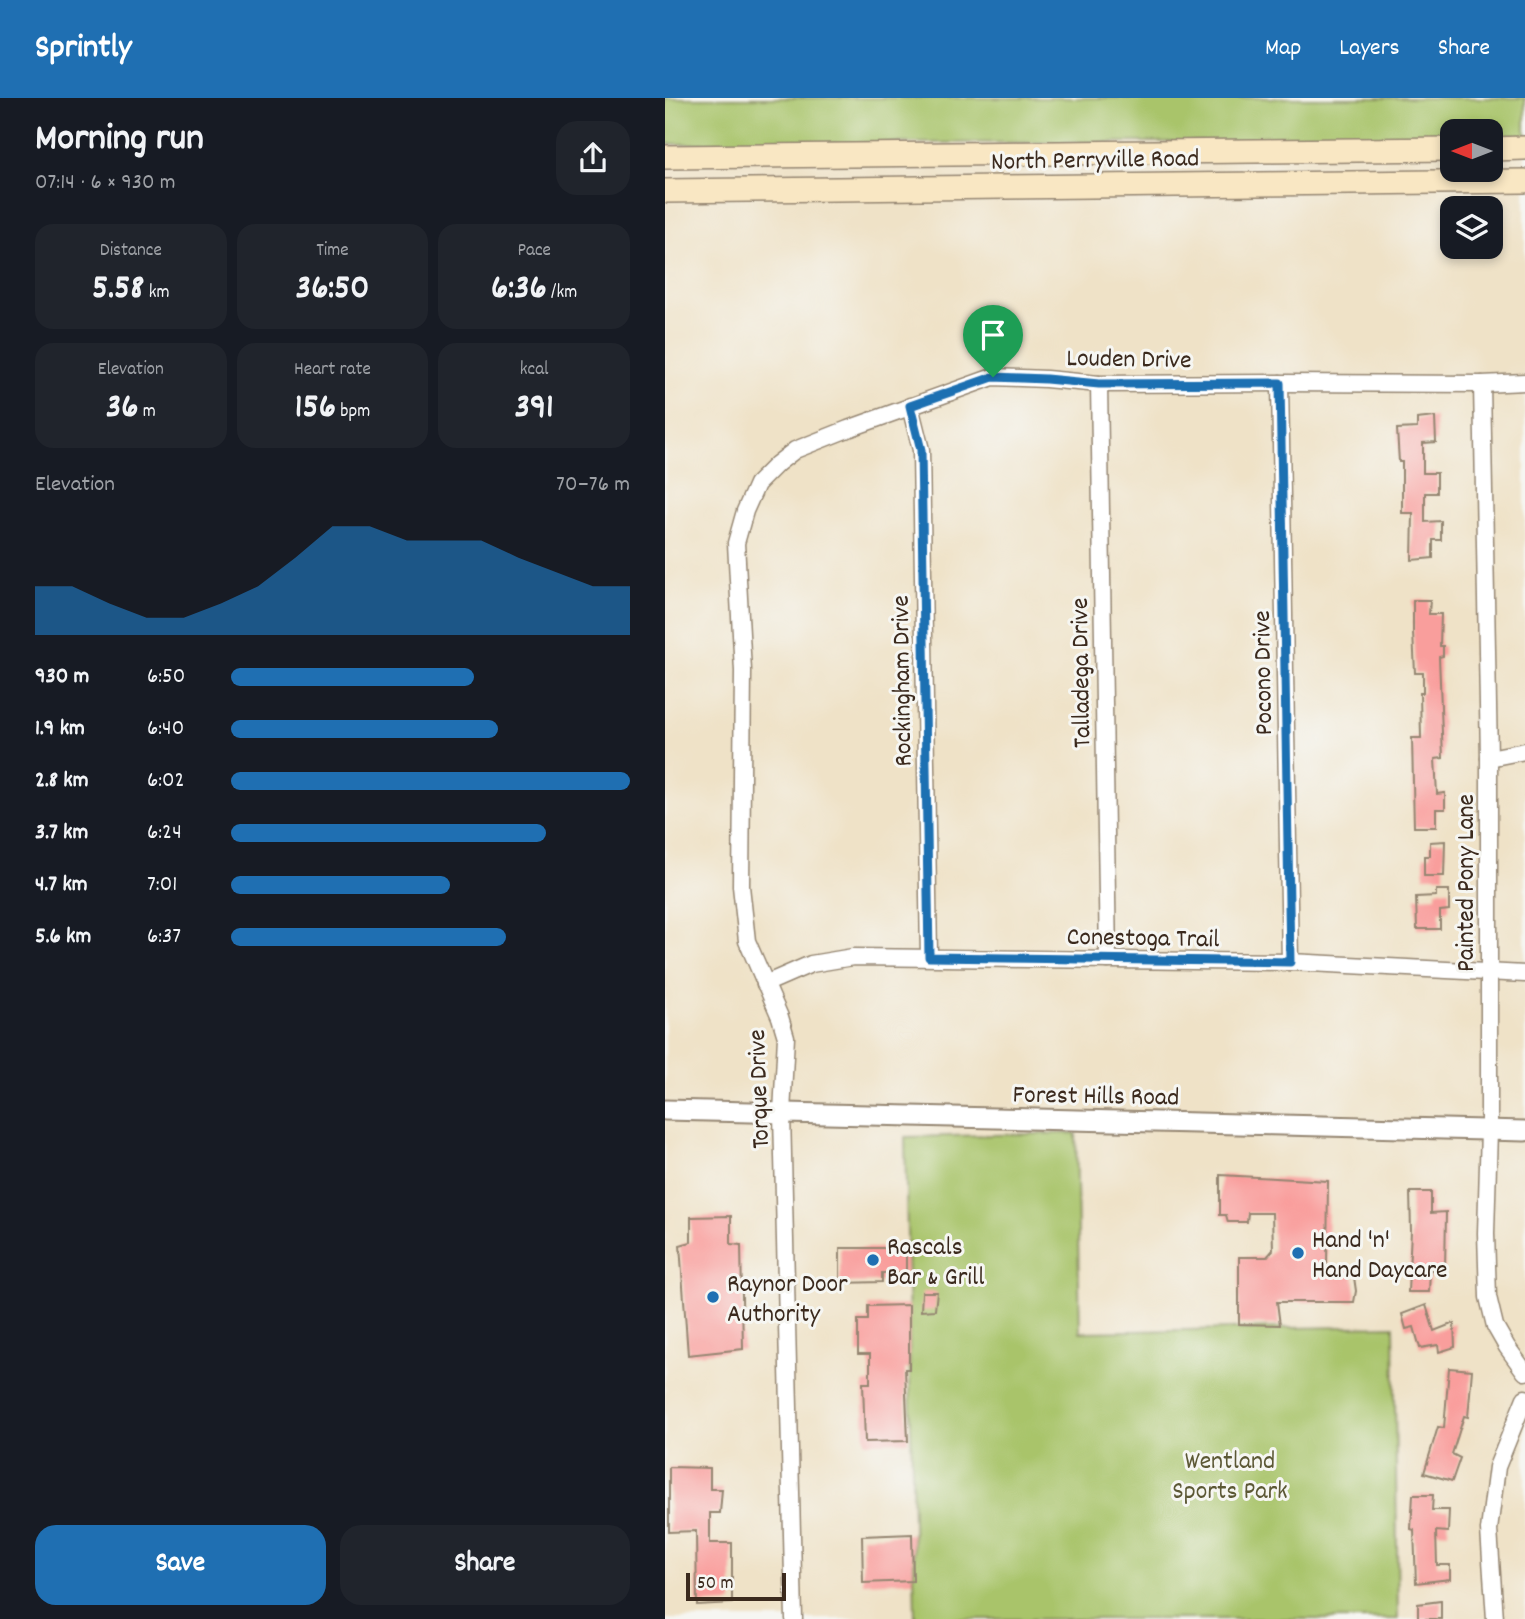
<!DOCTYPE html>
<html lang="en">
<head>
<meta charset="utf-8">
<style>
	body { margin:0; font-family:Dekko,sans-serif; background:#20242c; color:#f1f3f6; height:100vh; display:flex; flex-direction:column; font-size:26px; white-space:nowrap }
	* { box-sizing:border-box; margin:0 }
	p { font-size:23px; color:#9ea1a6 }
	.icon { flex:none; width:38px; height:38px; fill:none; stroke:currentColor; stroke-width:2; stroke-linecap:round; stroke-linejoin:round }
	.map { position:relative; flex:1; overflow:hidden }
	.side { display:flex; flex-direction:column; background:#171b24; width:665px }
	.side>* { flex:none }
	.needle { width:46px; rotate:270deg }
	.controls { position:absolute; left:775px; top:21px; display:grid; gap:14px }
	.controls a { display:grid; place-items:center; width:63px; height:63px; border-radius:14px; background:#171b24; box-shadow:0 4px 10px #0003; font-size:35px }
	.scale { position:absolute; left:21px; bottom:18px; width:100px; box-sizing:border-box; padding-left:7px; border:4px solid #3b2a1e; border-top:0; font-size:19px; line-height:24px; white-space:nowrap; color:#3b2a1e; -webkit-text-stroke:5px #f6f6f2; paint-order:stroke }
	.pin { position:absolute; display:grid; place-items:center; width:60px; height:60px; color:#fff; margin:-72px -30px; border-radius:50% 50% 50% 0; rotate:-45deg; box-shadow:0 0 7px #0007 }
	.pin .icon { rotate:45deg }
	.round { display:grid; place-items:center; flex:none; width:74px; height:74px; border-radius:21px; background:#20242c }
	.overview { display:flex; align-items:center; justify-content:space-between; height:119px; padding:0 35px }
	h1 { font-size:38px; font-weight:800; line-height:52px }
	.metrics { display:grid; grid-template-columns:repeat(3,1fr); gap:10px; height:119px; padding:7px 35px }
	.metrics div { display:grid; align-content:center; border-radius:18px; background:#20242c; text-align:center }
	.metrics b { font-size:35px; font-weight:800 }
	.metrics small { font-size:19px; font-weight:400 }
	.metrics p { font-size:19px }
	.chart { height:196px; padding:14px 35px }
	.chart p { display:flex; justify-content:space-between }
	.chart svg { width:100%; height:126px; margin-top:7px; fill:#1f6fb2; opacity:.7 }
	.action { display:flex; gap:14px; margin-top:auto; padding:14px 35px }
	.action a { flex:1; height:80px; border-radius:21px; background:#1f6fb2; color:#fff; font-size:28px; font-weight:800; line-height:80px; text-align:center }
	.action a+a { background:#20242c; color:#f1f3f6 }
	ul { padding:0 35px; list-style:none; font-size:23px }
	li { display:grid; grid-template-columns:112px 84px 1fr; align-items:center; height:52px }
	li i { height:18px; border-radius:9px; background:#1f6fb2 }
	header { display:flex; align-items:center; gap:42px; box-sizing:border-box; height:98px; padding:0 35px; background:#1f6fb2; color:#fff }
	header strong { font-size:33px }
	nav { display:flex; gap:38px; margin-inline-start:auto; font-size:24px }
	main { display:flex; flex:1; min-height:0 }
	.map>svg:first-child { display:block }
	.green { fill:#a9c46a; stroke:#727744; stroke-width:2 }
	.building { fill:#f99e9c }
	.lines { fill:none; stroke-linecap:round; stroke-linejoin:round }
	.minor-casing { stroke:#958672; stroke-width:19 }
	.tertiary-casing { stroke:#958672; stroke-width:23 }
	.secondary-casing { stroke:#958672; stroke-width:26 }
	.minor { stroke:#fff; stroke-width:16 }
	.tertiary { stroke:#fff; stroke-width:19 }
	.secondary { stroke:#f9e7c3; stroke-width:23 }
	.route-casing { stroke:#fff; stroke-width:14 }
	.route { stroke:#1f6fb2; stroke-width:9 }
	.poi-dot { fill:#1f6fb2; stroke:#f6f6f2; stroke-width:2.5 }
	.labels { text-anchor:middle; stroke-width:6; stroke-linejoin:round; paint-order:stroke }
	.street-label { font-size:26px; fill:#3b2a1e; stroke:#f6f6f2 }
	.poi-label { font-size:26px; fill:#3b2a1e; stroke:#f6f6f2; text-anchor:start }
	.park-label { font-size:26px; fill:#5c5835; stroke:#f6f6f2 }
</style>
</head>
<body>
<header>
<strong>Sprintly</strong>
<nav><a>Map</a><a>Layers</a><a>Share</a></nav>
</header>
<main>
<section class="side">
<div class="overview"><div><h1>Morning run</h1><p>07:14 · 6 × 930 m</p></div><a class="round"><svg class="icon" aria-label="share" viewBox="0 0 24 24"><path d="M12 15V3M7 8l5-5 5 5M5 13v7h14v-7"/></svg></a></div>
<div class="metrics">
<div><p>Distance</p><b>5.58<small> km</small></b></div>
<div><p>Time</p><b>36:50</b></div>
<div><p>Pace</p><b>6:36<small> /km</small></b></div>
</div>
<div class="metrics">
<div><p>Elevation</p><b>36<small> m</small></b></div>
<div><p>Heart rate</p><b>156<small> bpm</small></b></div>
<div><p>kcal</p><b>391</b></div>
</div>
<div class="chart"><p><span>Elevation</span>70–76 m</p>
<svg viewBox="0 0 160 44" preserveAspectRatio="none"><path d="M0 44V27L10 27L20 33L30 38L40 38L50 33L60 27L70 17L80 6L90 6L100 11L110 11L120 11L130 17L140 22L150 27L160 27V44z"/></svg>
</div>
<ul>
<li><b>930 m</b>6:50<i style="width:61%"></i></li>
<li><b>1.9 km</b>6:40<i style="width:67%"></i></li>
<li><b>2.8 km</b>6:02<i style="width:100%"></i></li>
<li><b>3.7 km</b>6:24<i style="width:79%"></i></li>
<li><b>4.7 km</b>7:01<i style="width:55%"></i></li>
<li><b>5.6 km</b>6:37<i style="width:69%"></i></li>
</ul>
<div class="action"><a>Save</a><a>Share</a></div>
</section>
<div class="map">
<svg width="860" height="1521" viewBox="0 0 860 1521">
	<rect width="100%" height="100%" fill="#f6f6f2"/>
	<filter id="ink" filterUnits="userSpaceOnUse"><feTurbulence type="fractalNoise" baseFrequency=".0143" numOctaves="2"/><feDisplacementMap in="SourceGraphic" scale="14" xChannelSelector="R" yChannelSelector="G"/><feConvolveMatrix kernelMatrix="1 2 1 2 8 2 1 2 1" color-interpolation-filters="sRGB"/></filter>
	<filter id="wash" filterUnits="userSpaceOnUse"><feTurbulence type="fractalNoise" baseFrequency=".00686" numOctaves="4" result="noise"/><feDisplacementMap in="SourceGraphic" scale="28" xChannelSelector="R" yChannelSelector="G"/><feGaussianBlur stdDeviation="1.57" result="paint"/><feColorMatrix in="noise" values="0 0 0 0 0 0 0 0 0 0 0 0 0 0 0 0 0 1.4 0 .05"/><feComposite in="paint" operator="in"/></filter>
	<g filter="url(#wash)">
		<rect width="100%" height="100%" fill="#efe2c7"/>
		<!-- green -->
		<g class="green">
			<polygon points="0,0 860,0 860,42 826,42 826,33 788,33 787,43 0,46"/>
			<polygon points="411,1035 415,1234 729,1228 733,1521 250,1521 240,1039"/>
		</g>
		<g id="blocks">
			<!-- building -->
			<g class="building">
				<polygon points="770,319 771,344 758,345 758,375 772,375 772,395 760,395 760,424 776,423 776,442 768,442 768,460 747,462 748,415 737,415 737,364 734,364 732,331 752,330 752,321"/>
				<polygon points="748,502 765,502 764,516 776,516 775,548 778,548 778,558 774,559 778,660 770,661 772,696 780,695 780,711 771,711 771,729 749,729 747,640 756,640 755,595 758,595 758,575 750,575 748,534"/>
				<polygon points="780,743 779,778 759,778 759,758 765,758 765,744"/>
				<polygon points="771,792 784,792 784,812 775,813 775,831 752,831 751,799 771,798"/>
				<polygon points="555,1077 663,1083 662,1170 688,1172 691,1193 689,1204 612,1204 615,1227 574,1226 574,1159 602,1159 608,1152 607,1115 583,1115 582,1124 563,1124 561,1117 555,1117"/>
				<polygon points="745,1094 766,1094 766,1115 781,1114 780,1171 765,1172 764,1194 743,1194 746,1133"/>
				<polygon points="66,1118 66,1146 76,1147 78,1251 23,1257 15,1147 26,1144 26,1119"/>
				<polygon points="175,1150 241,1150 241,1175 217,1175 217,1184 175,1185"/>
				<polygon points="257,1194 272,1194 270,1212 256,1213"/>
				<polygon points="244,1207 244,1271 240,1271 243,1343 200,1344 198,1285 205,1285 205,1256 193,1256 193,1222 203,1222 203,1208"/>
				<polygon points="761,1207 769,1233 789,1225 790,1249 774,1254 773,1247 755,1250 749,1229 741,1231 737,1216"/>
				<polygon points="784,1270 807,1272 803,1319 799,1318 787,1356 795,1360 787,1383 759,1375 773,1329 779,1330"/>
				<polygon points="4,1369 45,1370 45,1391 57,1391 55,1415 45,1415 45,1445 67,1445 67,1505 32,1507 31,1433 4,1434"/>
				<polygon points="748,1397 768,1397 767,1412 784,1412 783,1434 771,1433 772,1467 785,1467 785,1481 751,1485 749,1432 746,1431"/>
				<polygon points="247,1436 248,1483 198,1485 197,1438"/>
				<polygon points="776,1503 776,1521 753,1521 753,1506"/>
			</g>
		</g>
	</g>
	<g filter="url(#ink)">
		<use href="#blocks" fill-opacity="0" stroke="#958672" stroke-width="2"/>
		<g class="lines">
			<defs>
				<g id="minor">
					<polyline points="615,285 625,864"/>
					<polyline points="434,286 443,862"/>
					<polyline points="817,286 824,660 824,1032 821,1135 823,1199 830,1228 842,1249 860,1274"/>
					<polyline points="245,308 256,352 264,859"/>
					<polyline points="824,660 860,653"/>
					<polyline points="100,886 146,866 188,859 625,864 860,876"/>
					<polyline points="129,1521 117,1015 121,939 115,919 82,843 76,788 78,573 71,445 80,413 92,386 112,366 130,352 183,331 328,279 381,281 434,286 615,285 817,286 860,284"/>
					<polyline points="830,1521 824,1432 832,1369 860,1300"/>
				</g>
				<polyline id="tertiary" points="0,1012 860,1033"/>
				<g id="secondary">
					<polyline points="826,51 860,50"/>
					<polyline points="0,59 788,51"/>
					<polyline points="0,93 860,83"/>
				</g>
			</defs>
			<!-- minor casing -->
			<use href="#minor" class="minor-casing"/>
			<!-- tertiary casing -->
			<use href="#tertiary" class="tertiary-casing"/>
			<!-- secondary casing -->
			<use href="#secondary" class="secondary-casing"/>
			<!-- minor -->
			<use href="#minor" class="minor"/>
			<!-- tertiary -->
			<use href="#tertiary" class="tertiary"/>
			<!-- secondary -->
			<use href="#secondary" class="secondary"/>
		</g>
	</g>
	<g class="lines" filter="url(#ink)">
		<defs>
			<polygon id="route" points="328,279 381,281 434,286 615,285 625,864 264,859 256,352 245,308"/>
		</defs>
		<!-- route casing -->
		<use href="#route" class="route-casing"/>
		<!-- route -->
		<use href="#route" class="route"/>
	</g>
	<!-- markers -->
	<g class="poi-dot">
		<circle cx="633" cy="1155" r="7"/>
		<circle cx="208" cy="1162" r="7"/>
		<circle cx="48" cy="1199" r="7"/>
	</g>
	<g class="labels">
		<!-- street labels -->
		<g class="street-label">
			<text transform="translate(430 60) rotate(-1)" y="9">North Perryville Road</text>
			<text transform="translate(464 259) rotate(1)" y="9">Louden Drive</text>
			<text transform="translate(414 575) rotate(-91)" y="9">Talladega Drive</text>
			<text transform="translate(596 575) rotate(-91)" y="9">Pocono Drive</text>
			<text transform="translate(235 583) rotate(-91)" y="9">Rockingham Drive</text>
			<text transform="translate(799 785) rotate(-90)" y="9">Painted Pony Lane</text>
			<text transform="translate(478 838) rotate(1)" y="9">Conestoga Trail</text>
			<text transform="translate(92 991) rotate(-92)" y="9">Torque Drive</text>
			<text transform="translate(431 996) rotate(1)" y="9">Forest Hills Road</text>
		</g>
		<!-- poi labels -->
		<g class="poi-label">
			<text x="647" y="1149">Hand 'n'<tspan x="647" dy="30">Hand Daycare</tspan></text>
			<text x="222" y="1156">Rascals<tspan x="222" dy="30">Bar &amp; Grill</tspan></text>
			<text x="62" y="1193">Raynor Door<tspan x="62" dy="30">Authority</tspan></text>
		</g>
		<!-- park labels -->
		<g class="park-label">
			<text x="565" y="1370">Wentland<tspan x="565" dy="30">Sports Park</tspan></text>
		</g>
	</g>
</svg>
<div class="controls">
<a><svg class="needle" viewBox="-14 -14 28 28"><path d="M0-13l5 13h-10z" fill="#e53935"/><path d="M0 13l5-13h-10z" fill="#9ea1a6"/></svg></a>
<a><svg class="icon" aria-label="layers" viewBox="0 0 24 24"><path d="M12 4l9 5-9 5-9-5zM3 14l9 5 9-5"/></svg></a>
</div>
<div class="scale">50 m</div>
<div class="pin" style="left:328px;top:279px;background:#1e9e55"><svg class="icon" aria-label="arrive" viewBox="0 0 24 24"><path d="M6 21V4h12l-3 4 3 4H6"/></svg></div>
</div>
</main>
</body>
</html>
